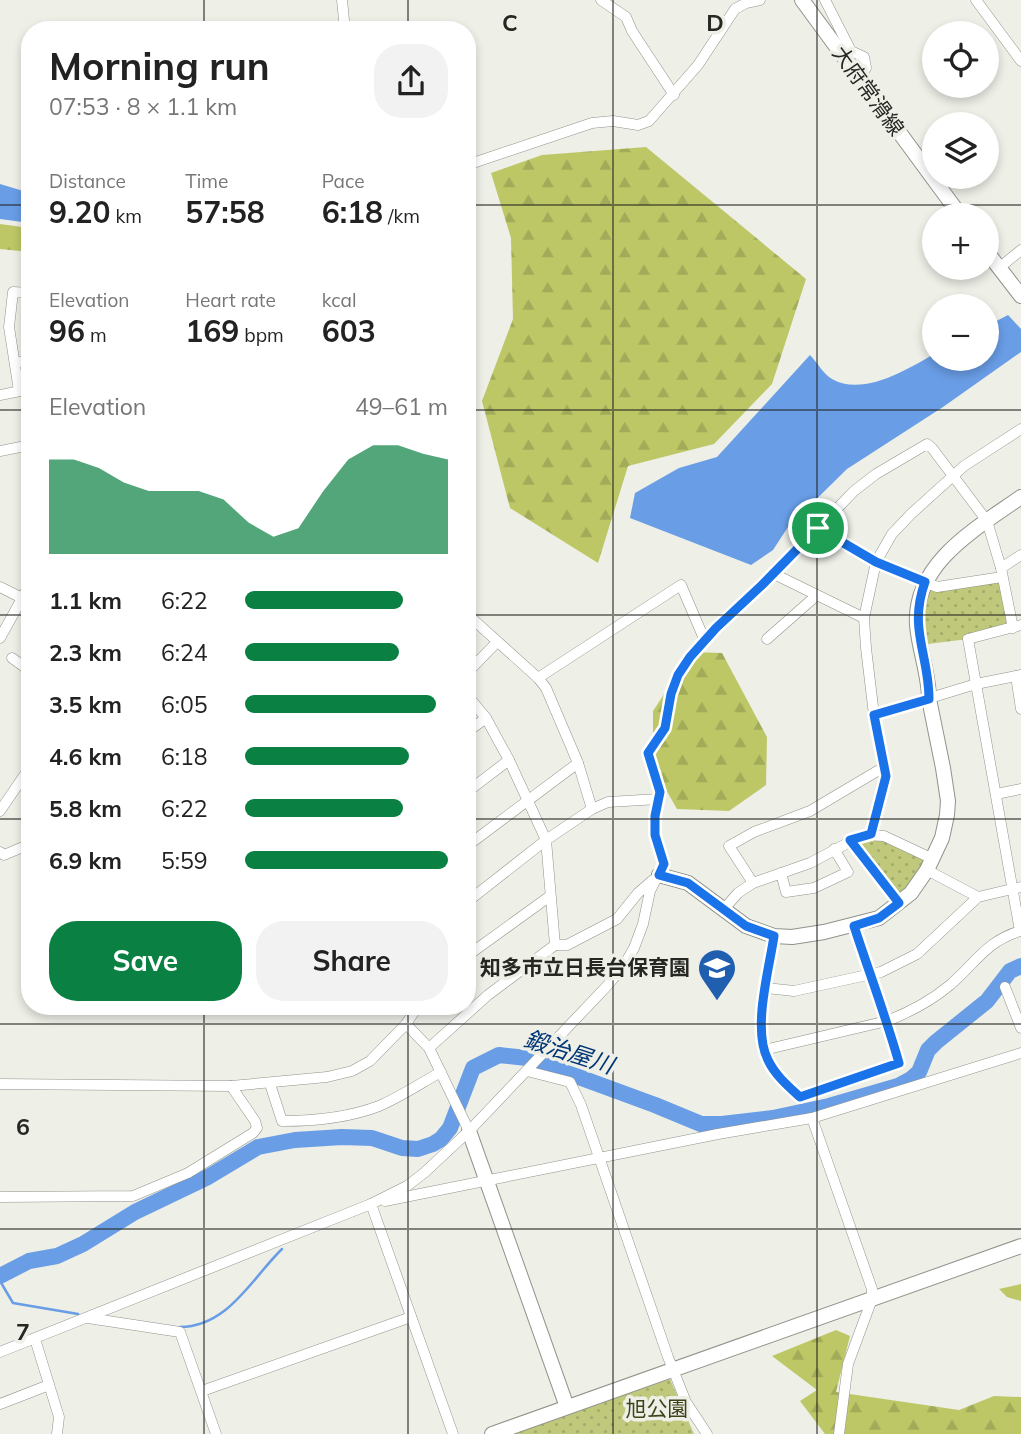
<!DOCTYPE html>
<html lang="en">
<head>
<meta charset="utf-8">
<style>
	body { margin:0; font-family:Mulish,"Noto Sans JP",sans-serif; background:#f2f2f2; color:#222; height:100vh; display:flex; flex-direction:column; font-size:26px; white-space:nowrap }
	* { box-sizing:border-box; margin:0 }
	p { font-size:23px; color:#767676 }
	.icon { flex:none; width:38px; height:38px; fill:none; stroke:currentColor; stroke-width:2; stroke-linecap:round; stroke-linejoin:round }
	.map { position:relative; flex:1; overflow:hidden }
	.side { position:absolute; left:21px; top:21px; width:455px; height:994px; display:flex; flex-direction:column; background:#fff; border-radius:28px; box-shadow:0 4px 10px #0003 }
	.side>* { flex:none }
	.fabs { position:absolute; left:922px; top:21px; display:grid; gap:14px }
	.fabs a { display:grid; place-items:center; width:77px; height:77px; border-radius:50%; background:#fff; box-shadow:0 4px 10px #0003; font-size:35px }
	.pin { position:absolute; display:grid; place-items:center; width:60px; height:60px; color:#fff; margin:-30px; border:4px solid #fff; border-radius:50%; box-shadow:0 2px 7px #0007 }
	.round { display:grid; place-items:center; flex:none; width:74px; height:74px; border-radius:28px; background:#f2f2f2 }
	.head { display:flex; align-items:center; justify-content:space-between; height:119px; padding:0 28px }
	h1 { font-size:38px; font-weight:700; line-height:52px }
	.figures { display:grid; grid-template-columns:repeat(3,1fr); gap:10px; height:119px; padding:7px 28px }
	.figures div { display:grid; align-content:center }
	.figures b { font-size:30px; font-weight:700 }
	.figures small { font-size:19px; font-weight:400 }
	.figures p { font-size:19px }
	.chart { height:196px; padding:14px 28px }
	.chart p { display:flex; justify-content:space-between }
	.chart svg { width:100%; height:126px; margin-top:7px; fill:#0b8043; opacity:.7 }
	.button { display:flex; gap:14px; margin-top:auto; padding:14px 28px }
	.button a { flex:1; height:80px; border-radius:28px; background:#0b8043; color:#fff; font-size:28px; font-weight:700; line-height:80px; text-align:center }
	.button a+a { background:#f2f2f2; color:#222 }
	ul { padding:0 28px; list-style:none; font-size:23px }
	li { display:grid; grid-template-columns:112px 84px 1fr; align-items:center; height:52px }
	li i { height:18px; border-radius:9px; background:#0b8043 }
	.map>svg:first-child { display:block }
	.forest { fill:url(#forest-firs) }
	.park { fill:url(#park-dots) }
	.water { fill:#699de6 }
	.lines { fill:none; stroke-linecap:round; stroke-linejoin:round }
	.stream { stroke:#699de6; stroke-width:2.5 }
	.river { stroke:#699de6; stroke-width:16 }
	.street-casing { stroke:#91938b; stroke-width:11 }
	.secondary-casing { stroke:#91938b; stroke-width:16 }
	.street { stroke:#fff; stroke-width:10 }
	.secondary { stroke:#fff; stroke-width:14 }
	.route-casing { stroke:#fff; stroke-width:14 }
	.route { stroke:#1a73e8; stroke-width:9 }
	.grid { fill:none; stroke:#262623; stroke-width:2; stroke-opacity:0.55 }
	.labels { text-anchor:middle; stroke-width:7; stroke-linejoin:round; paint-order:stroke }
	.street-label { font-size:21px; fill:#262623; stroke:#eeefe7 }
	.poi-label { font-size:21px; font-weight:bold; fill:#262623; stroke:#eeefe7; text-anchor:end }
	.park-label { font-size:21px; fill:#3f431a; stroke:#eeefe7 }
	.water-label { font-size:23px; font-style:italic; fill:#003676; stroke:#eeefe7 }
	.grid-label { font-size:23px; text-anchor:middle; font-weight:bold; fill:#262623; stroke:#eeefe7; stroke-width:7; stroke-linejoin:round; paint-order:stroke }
</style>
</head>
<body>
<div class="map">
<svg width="1021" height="1434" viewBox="0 0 1021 1434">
	<defs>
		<pattern id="forest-firs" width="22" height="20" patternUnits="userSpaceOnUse" patternTransform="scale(1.75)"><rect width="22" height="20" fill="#bdc766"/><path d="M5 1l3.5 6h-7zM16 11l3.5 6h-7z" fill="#a2ab58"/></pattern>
		<pattern id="park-dots" width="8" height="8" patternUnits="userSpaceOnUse" patternTransform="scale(1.75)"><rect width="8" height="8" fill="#bfc87b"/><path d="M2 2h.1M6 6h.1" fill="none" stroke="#a4ac6a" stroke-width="1.8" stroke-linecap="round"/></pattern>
	</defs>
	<rect width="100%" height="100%" fill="#eeefe7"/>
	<!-- forest -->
	<g class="forest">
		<polygon points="646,147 806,279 772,384 714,444 628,466 598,563 510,508 482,401 513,319 511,238 491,173 542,155"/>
		<polygon points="0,224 30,228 30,252 0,249"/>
		<polygon points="692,652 722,653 767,737 766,785 729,811 677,809 653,767 653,711"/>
		<polygon points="1021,1284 1021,1301 1007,1297 999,1289"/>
		<polygon points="836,1330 850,1336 836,1392 959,1410 994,1396 1021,1397 1021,1434 825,1434 800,1401 817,1390 772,1356"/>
	</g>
	<!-- park -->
	<g class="park">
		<polygon points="1002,577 1013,628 968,639 920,645 925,582 937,587"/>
		<polygon points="871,834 923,853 925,863 899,903 850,840"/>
		<polygon points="670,1379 694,1434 511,1434"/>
	</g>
	<!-- water -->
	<g class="water">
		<polygon points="0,184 30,193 30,223 0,219"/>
		<path d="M1008,315L1021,329V352L943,407L847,469L788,527L773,550L751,565L630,518L635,493L679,468L717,457L810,355C817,362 824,375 832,379C863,397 908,369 934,354V359H987V326Z"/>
	</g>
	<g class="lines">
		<!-- stream -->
		<g class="stream">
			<polyline points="0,1281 13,1303 78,1314"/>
			<path d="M180,1327C228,1327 252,1278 282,1249"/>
		</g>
		<!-- river -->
		<polyline class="river" points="0,1276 29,1261 57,1256 83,1244 135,1212 208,1177 258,1147 295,1140 342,1137 372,1138 402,1148 418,1149 433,1144 441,1139 450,1128 473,1068 499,1055 527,1058 655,1105 701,1124 722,1124 773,1118 829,1106 898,1086 911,1079 919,1072 928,1050 936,1042 987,1001 1010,971 1021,966"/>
		<defs>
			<g id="street">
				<polyline points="342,0 345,30"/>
				<polyline points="601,0 626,17 632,31 674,95"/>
				<polyline points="825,0 851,51 864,57 866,68 859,78"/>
				<polyline points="976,0 1021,61"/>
				<polyline points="467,165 592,123 613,121 638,125 649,121 698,65 735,9 746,3 760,0"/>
				<polyline points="999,268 1021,250"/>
				<polyline points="15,363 30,360"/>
				<polyline points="19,391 9,327 13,292 30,293"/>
				<polyline points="0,395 30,389"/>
				<polyline points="1021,429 964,466 911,514 892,534 876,562 864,618 866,648 874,715 976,684 1021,675"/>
				<polyline points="0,451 30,445"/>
				<polyline points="818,528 876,562 937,587 1002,577"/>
				<polyline points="1001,568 1021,555"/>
				<polyline points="774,574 864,618"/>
				<polyline points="0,587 22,598"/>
				<polyline points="467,614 538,678 546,688 578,763 592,809"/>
				<polyline points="0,638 30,584"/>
				<polyline points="767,639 817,595"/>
				<polyline points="12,658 30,671"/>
				<polyline points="467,673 497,642"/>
				<polyline points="1016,676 1021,709"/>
				<polyline points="538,678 681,585 705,641"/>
				<polyline points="467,732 486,718"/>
				<polyline points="467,792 509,760"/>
				<polyline points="996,794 1021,789"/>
				<polyline points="0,811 30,767"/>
				<polyline points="871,834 886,776 874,715"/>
				<polyline points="850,840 899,903"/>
				<polyline points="467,846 578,763"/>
				<polyline points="0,852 4,855 30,844"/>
				<polyline points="927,870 978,897"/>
				<polyline points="781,873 786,892 814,888 848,872 834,849"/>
				<polyline points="753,883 729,846 754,832 810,811 884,767"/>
				<polyline points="467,902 546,840 592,809 608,802 659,799"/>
				<polyline points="723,910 738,893 753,883 810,863 863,835 884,836 933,859"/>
				<path d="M854,926L887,1021C910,1012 931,1001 950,985C976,963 985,942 1020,931L968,639L1021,625"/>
				<polyline points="555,945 567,945 617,919 638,893 653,880"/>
				<polyline points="467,956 550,896"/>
				<polyline points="1005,987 1021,1028"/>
				<polyline points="766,988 794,991 881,972 917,954 978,897 1021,887"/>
				<polyline points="406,1024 429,1048 469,1131"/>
				<polyline points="429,1048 488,995 555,945 546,840 509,760 486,718 467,695"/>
				<path d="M764,1050L887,1021L899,1063L800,1097C788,1086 775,1075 768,1060C752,1029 769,970 774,936"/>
				<polyline points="527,1071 570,1082 581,1105 668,1357 686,1402 707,1434"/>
				<polyline points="0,1084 231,1086 327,1077 352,1071 370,1061 406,1024 418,1006"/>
				<path d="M270,1084L282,1121C315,1121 348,1118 379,1106C400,1097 421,1083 441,1072"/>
				<polyline points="812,1118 872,1289 872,1299 848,1364 839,1434"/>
				<polyline points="0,1197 133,1196 188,1173 253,1133 257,1128 255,1121 231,1086"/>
				<polyline points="385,1201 718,1134 812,1118 1021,1053"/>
				<polyline points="371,1204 453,1434"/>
				<polyline points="88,1318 180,1332 216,1434"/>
				<polyline points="35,1339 59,1417 57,1434"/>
				<polyline points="0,1352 371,1204 407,1186 424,1173 469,1131 606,987 623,967 634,948 643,924 650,891 664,864 655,835 655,816 660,792 648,753 665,728 671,694 679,675 690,657 716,628 774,574 854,491 876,474 927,444 932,448 987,521 1001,568 1013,628"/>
				<polyline points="202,1391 411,1317"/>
				<polyline points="0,1404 49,1385"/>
			</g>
			<g id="secondary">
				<polyline points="802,0 960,215"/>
				<polyline points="987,252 1021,296"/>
				<path d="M659,875L688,883L746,926L774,936L792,937L824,932L879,918L911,893L927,870L942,838L947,815L948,801L943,768L929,699C929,674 919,650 917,625C913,563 977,528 1021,497"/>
				<polyline points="469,1131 567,1407"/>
				<polyline points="492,1434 1021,1246"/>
			</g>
		</defs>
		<!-- street casing -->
		<use href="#street" class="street-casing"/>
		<!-- secondary casing -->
		<use href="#secondary" class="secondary-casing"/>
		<!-- street -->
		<use href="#street" class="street"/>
		<!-- secondary -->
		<use href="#secondary" class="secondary"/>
	</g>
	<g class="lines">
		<defs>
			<path id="route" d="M818,528L876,562L925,582C908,629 929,654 929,699L874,715L886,776L871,834L850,840L899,903L879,918L854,926C869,972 886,1017 899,1063L800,1097C788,1086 775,1075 768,1060C752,1029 769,970 774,936L746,926L688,883L659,875L664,864L655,835V816L660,792L648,753L665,728L671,694L678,675L690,657L716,628L762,585Z"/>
		</defs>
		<!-- route casing -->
		<use href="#route" class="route-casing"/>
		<!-- route -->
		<use href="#route" class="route"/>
	</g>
	<!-- grid -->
	<path class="grid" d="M204,0V30M408,0V30M613,0V1434M817,0V1434M0,205H30M467,205H1021M0,410H30M467,410H1021M0,615H30M467,615H1021M0,819H30M467,819H1021M204,1006V1434M408,1006V1434M0,1024H1021M0,1229H1021"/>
	<!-- icons -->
	<defs>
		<symbol id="school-pin" viewBox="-11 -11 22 30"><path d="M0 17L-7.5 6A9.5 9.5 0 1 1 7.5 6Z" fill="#205fb0" stroke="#eeefe7"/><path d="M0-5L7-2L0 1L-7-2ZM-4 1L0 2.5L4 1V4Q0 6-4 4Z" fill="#fff"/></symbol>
	</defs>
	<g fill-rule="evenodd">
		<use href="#school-pin" x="695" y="946" width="44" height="60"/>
	</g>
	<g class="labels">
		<!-- street labels -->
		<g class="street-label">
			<text transform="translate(868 91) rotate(54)" y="7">大府常滑線</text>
		</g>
		<!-- poi labels -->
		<g class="poi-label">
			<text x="690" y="975">知多市立日長台保育園</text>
		</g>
		<!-- park labels -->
		<g class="park-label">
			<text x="657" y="1416">旭公園</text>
		</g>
		<!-- water labels -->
		<g class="water-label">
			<text transform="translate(569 1052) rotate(18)" y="8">鍛治屋川</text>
		</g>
	</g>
	<g class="grid-label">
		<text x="510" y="31">C</text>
		<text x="715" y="31">D</text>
		<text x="23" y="1135">6</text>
		<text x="23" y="1340">7</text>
	</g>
</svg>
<div class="fabs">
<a><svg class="icon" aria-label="locate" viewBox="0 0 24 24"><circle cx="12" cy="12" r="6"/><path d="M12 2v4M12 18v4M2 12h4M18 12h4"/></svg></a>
<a><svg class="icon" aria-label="layers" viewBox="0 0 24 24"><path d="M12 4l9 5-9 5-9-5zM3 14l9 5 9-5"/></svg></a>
<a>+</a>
<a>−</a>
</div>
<div class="pin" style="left:818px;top:528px;background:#1e9e55"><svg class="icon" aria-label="arrive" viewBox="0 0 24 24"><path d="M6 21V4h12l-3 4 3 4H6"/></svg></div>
<section class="side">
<div class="head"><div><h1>Morning run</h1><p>07:53 · 8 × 1.1 km</p></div><a class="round"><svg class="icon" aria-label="share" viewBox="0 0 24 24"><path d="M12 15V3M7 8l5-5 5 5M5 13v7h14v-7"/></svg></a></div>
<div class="figures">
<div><p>Distance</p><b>9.20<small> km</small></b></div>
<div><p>Time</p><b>57:58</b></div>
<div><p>Pace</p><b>6:18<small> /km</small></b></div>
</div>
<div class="figures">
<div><p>Elevation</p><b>96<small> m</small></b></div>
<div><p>Heart rate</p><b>169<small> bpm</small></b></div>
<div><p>kcal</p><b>603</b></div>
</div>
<div class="chart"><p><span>Elevation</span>49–61 m</p>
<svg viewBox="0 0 160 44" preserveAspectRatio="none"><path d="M0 44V11L10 11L20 14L30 19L40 22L50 22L60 22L70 25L80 33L90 38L100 35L110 22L120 11L130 6L140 6L150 9L160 11V44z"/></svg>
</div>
<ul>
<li><b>1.1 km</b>6:22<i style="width:78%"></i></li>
<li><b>2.3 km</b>6:24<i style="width:76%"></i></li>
<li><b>3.5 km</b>6:05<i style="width:94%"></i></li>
<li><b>4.6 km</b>6:18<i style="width:81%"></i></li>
<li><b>5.8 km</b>6:22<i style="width:78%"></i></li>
<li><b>6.9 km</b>5:59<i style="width:100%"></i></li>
</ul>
<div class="button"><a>Save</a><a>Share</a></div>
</section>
</div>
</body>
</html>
